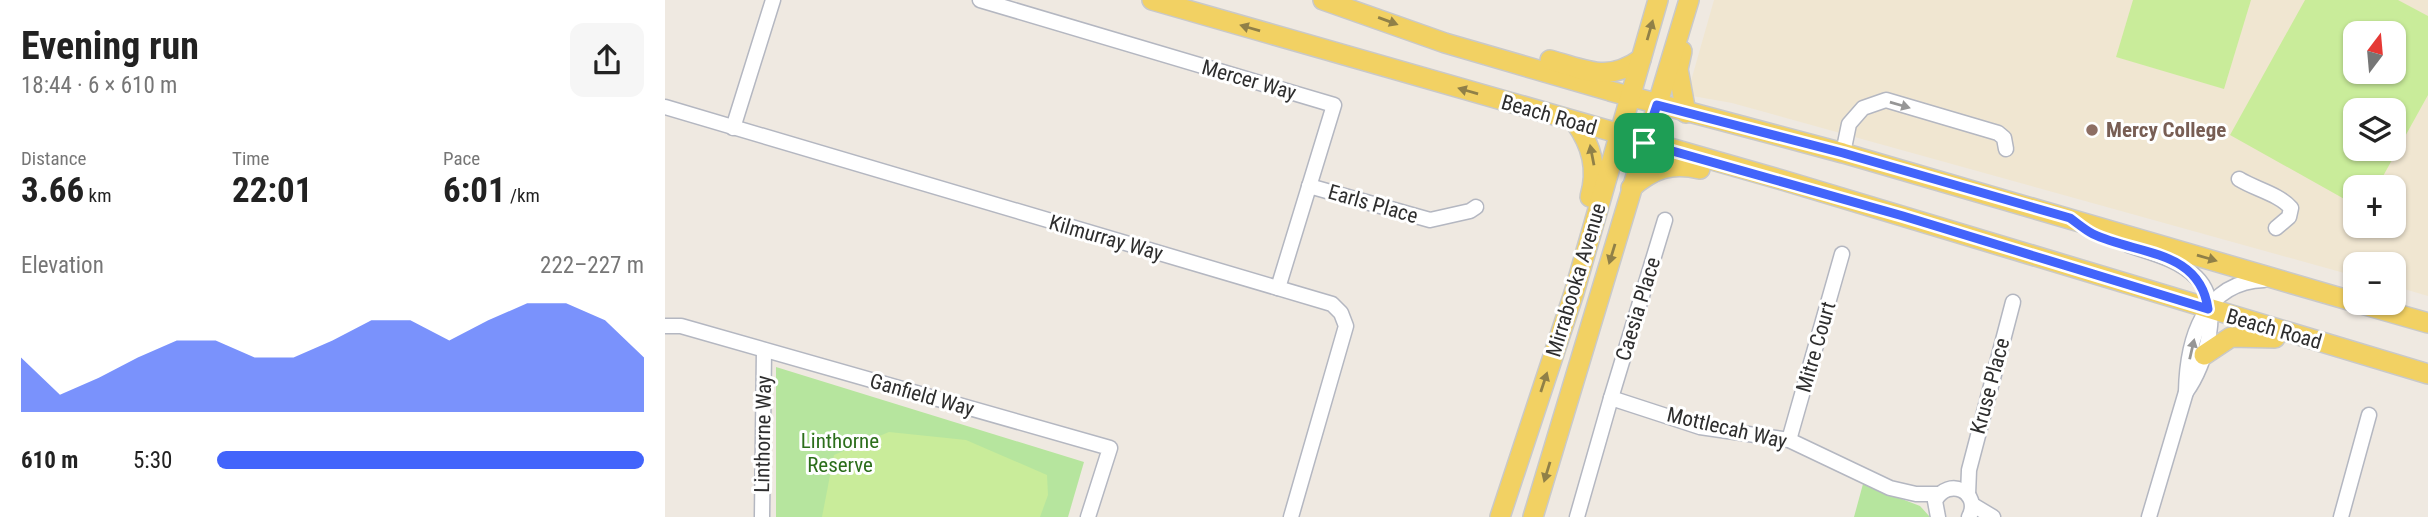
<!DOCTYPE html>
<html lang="en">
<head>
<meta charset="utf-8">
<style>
	body { margin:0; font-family:"Roboto Condensed",sans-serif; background:#f6f6f6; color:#222; height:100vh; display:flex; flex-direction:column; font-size:26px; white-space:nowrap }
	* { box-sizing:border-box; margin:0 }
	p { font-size:23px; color:#767676 }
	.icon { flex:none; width:38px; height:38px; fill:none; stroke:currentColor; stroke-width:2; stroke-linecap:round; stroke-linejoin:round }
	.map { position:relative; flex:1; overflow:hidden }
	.drawer { display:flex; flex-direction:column; background:#fff; width:665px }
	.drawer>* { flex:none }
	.needle { width:46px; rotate:16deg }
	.tools { position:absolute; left:1678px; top:21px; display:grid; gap:14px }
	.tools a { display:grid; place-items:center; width:63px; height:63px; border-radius:14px; background:#fff; box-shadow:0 2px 5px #0004; font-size:35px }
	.pin { position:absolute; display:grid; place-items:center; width:60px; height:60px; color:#fff; margin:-30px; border-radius:14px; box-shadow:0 4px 10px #0006 }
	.round { display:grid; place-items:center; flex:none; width:74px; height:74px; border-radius:14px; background:#f6f6f6 }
	.overview { display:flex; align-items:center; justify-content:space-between; height:119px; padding:0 21px }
	h1 { font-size:38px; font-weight:700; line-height:52px }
	.metrics { display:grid; grid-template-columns:repeat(3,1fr); gap:10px; height:119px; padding:7px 21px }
	.metrics div { display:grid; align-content:center }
	.metrics b { font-size:35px; font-weight:700 }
	.metrics small { font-size:19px; font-weight:400 }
	.metrics p { font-size:19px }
	.chart { height:196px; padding:14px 21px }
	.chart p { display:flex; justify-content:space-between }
	.chart svg { width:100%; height:126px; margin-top:7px; fill:#4264fb; opacity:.7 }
	ul { padding:0 21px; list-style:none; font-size:23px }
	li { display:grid; grid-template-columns:112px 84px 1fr; align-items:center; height:52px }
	li i { height:18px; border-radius:9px; background:#4264fb }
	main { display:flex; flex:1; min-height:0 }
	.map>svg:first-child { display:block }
	.education { fill:#f0e6d1; fill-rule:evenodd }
	.grass { fill:#b6e59e }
	.pitch { fill:#c9ec9a; fill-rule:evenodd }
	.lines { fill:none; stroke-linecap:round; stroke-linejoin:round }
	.minor-casing { stroke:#b4b7c1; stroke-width:17 }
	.major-casing { stroke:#c9c9c9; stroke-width:22 }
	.minor { stroke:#fff; stroke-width:14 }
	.major { stroke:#f2d163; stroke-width:19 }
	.oneway { fill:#908048 }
	.oneway2 { fill:#969696 }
	.route-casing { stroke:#fff; stroke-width:14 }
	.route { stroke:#4264fb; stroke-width:9 }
	.education-dot { fill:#8d6e63; stroke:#fff; stroke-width:2.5 }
	.labels { text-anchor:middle; stroke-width:6; stroke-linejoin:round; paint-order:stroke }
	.street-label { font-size:21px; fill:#2e2e2e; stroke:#fff }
	.education-label { font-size:21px; font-weight:bold; fill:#785e54; stroke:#fff; text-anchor:start }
	.park-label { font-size:21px; fill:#2c6e1b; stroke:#fff }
</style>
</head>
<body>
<main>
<section class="drawer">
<div class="overview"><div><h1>Evening run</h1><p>18:44 · 6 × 610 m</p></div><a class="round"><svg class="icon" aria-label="share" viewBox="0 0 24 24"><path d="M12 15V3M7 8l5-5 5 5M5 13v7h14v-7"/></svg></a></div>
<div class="metrics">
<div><p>Distance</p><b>3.66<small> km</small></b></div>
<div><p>Time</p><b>22:01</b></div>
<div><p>Pace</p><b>6:01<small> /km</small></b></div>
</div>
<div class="chart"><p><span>Elevation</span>222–227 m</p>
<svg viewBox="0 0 160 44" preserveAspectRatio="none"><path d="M0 44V25L10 38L20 32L30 25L40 19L50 19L60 25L70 25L80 19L90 12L100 12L110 19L120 12L130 6L140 6L150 12L160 25V44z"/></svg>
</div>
<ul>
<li><b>610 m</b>5:30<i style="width:100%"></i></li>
</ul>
</section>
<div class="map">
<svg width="1763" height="517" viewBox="0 0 1763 517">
	<rect width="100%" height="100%" fill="#efe9e1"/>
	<!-- education -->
	<path class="education" d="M1049,0H1763V296L1729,286V264H1690V276L1067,103L1022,95ZM1690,33H1729V72H1690ZM1690,110H1729V149H1690ZM1690,187H1729V226H1690Z"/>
	<!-- grass -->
	<g class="grass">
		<polygon points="111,367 419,462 403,517 111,517"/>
		<polygon points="1198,484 1255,506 1265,517 1189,517"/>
	</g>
	<!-- pitch -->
	<g class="pitch">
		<polygon points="1468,0 1586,0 1559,89 1451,57"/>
		<path d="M1640,0H1733L1763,16V95L1712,187H1690V205L1565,135ZM1729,33V72H1690V33ZM1729,110V149H1690V110Z"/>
		<polygon points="224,432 301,440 382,475 383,495 375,517 157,517 169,455"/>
	</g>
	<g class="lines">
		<defs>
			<g id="minor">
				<polyline points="315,0 669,105 613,288"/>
				<polyline points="0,107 667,304 676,313 681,326 626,517"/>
				<polyline points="68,128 108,0"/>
				<polyline points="1178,153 1184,124 1198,108 1221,100 1333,133 1339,138 1341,149"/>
				<path d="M1574,179C1590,189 1614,194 1626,208L1624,217L1611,228"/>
				<polyline points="644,186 765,220 805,211 811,207"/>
				<path d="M1463,245C1487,253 1513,259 1531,277C1559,304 1541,365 1521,392"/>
				<polyline points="0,326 16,326 445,448 423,517"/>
				<polyline points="946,398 1000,220"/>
				<polyline points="1124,440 1177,254"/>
				<polyline points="1303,495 1304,470 1348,302"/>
				<polyline points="1308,505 1328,517"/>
				<polyline points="97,517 99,350"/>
				<polyline points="912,517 946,398 1035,427 1124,440 1225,488 1251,494 1274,494"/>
				<path d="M1273,517L1270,501C1283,476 1317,492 1304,517"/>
				<path d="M1484,517L1521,392C1522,340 1538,282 1599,280"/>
				<polyline points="1676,517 1704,415"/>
			</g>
			<g id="major">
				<polyline points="487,0 1117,180 1763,374"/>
				<polyline points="658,0 780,43 945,91 1178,153 1690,302"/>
				<polyline points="1017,51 1013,69 1021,113"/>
				<path d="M885,60C922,70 942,83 976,59"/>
				<path d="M910,122C927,146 933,169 925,197"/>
				<path d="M966,188C988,169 1006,162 1035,169"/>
				<polyline points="1693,303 1763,323"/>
				<polyline points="1539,355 1566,337 1610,338"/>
				<polyline points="835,517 909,293 993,0"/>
				<polyline points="868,517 1024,0"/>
			</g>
		</defs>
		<!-- minor casing -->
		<use href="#minor" class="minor-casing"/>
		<!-- major casing -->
		<use href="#major" class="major-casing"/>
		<!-- minor -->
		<use href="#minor" class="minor"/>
		<!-- major -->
		<use href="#major" class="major"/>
	</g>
	<!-- one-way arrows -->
	<defs><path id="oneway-solid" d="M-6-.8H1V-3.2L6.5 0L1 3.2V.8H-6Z" transform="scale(1.75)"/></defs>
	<g class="oneway">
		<use href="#oneway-solid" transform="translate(723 21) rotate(20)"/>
		<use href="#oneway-solid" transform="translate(585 28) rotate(-164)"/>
		<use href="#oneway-solid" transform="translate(985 30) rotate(-74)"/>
		<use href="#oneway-solid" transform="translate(803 91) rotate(-164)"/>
		<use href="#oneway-solid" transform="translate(927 155) rotate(-101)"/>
		<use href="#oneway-solid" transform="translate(947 254) rotate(107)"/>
		<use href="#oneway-solid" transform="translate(1542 258) rotate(16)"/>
		<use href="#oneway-solid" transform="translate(879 382) rotate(-72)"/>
		<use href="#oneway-solid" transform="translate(882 472) rotate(107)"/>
	</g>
	<g class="oneway2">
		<use href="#oneway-solid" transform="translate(1235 105) rotate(16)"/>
		<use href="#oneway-solid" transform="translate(1527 349) rotate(-77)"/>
	</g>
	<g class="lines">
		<defs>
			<path id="route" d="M992,105L1178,153L1405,218C1412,223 1420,230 1428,234C1472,255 1535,249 1543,309L1238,216L979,143Z"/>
		</defs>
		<!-- route casing -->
		<use href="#route" class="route-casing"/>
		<!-- route -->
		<use href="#route" class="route"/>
	</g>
	<!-- markers -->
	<circle class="education-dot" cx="1427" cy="130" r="7"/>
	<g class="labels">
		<!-- street labels -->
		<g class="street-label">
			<text transform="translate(584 80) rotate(16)" y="7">Mercer Way</text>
			<text transform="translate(884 115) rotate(16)" y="7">Beach Road</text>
			<text transform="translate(708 204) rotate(16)" y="7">Earls Place</text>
			<text transform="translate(441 238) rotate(16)" y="7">Kilmurray Way</text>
			<text transform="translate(911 280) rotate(-73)" y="7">Mirrabooka Avenue</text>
			<text transform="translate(973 309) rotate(-73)" y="7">Caesia Place</text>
			<text transform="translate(1609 329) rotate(16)" y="7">Beach Road</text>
			<text transform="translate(1151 347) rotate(-74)" y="7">Mitre Court</text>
			<text transform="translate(1325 386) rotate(-75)" y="7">Kruse Place</text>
			<text transform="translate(257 395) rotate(16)" y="7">Ganfield Way</text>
			<text transform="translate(1062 428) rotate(13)" y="7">Mottlecah Way</text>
			<text transform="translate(98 434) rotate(-89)" y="7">Linthorne Way</text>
		</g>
		<!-- education labels -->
		<g class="education-label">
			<text x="1441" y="137">Mercy College</text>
		</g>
		<!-- park labels -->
		<g class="park-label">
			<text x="175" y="448">Linthorne<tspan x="175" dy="24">Reserve</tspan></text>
		</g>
	</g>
</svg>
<div class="tools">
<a><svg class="needle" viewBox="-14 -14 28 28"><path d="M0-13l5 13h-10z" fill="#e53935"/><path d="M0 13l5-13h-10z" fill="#767676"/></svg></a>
<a><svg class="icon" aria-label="layers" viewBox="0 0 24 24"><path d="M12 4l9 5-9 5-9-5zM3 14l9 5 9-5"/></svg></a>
<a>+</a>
<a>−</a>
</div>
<div class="pin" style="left:979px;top:143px;background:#1e9e55"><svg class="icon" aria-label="arrive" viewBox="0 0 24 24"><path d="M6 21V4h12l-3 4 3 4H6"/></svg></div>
</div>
</main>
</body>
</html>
